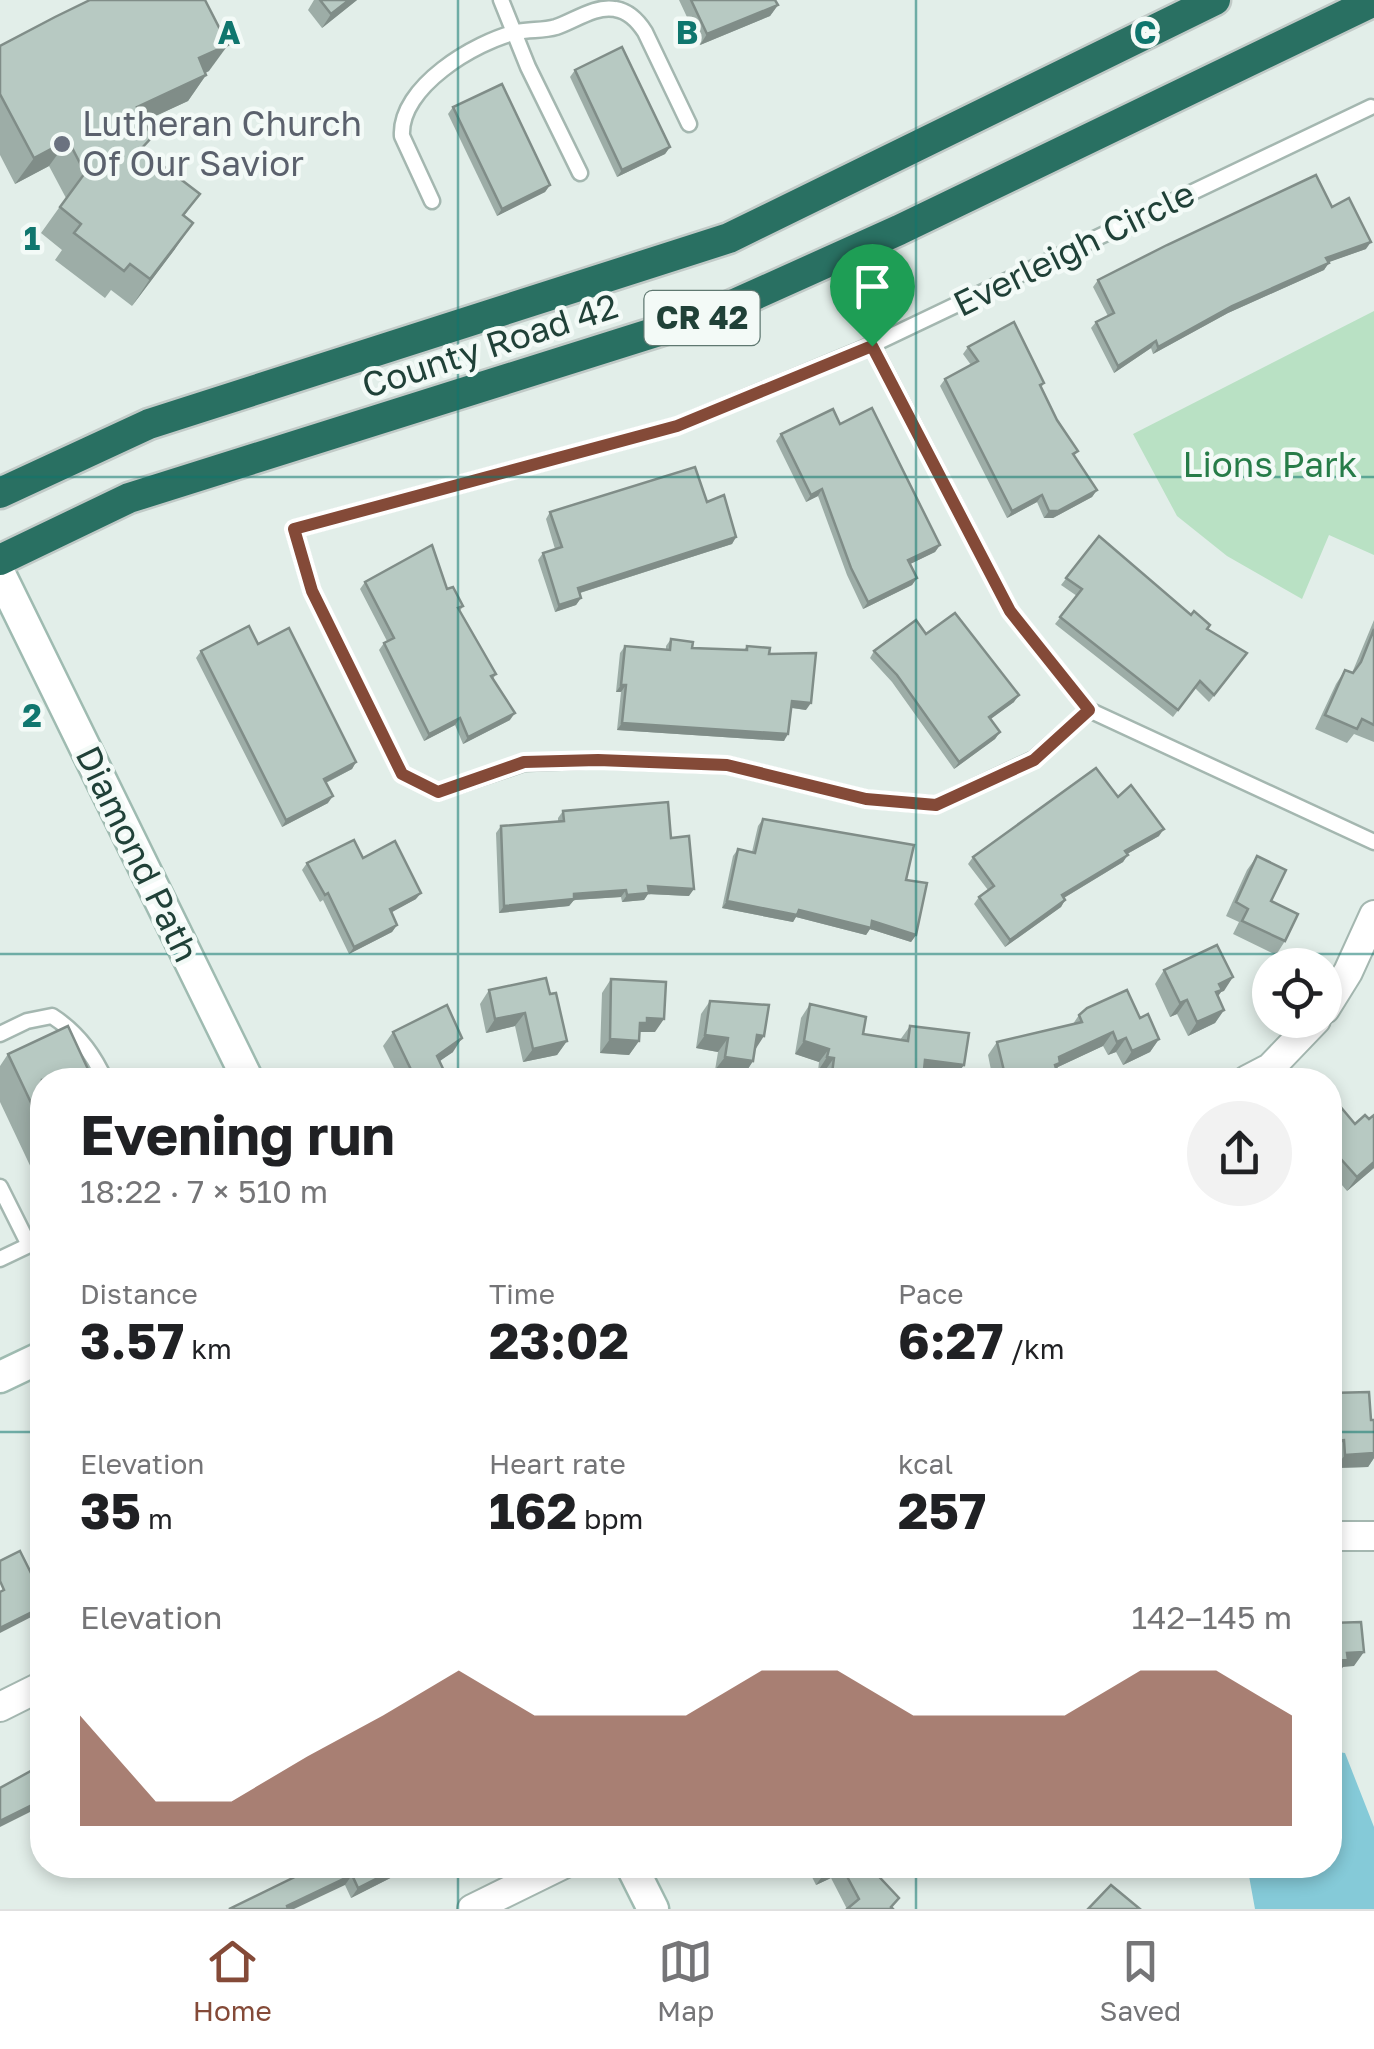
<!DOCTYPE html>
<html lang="en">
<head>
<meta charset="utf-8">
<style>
	body { margin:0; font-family:"Golos Text",sans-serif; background:#f2f2f2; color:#202124; height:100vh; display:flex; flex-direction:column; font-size:38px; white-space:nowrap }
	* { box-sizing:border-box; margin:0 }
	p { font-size:32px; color:#757577 }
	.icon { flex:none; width:55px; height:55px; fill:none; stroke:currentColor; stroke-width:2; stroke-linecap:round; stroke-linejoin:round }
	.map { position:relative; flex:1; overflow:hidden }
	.sheet { position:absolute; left:30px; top:1068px; width:1312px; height:810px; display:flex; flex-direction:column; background:#fff; border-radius:40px; box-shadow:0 5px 15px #0003 }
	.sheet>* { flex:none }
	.buttons { position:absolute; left:1252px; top:948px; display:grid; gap:20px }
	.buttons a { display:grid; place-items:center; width:90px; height:90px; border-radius:50%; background:#fff; box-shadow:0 5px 15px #0003; font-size:50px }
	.pin { position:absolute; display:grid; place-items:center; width:85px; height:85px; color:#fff; margin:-102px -42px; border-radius:50% 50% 50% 0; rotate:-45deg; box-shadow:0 0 10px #0007 }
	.pin .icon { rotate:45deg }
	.round { display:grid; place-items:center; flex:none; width:105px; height:105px; border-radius:52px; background:#f2f2f2 }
	.summary { display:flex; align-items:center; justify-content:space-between; height:170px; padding:0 50px }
	h1 { font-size:55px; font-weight:700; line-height:75px }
	.stats { display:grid; grid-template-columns:repeat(3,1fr); gap:15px; height:170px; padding:10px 50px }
	.stats div { display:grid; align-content:center }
	.stats b { font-size:50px; font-weight:700 }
	.stats small { font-size:28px; font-weight:400 }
	.stats p { font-size:28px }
	.chart { height:280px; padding:20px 50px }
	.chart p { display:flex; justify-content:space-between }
	.chart svg { width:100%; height:180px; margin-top:10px; fill:#844a38; opacity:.7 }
	.dock { display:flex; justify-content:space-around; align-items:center; height:140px; border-top:2px solid #e0e0e0; background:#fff; font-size:28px; color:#757577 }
	.dock a { display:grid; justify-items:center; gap:5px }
	.dock .current { color:#844a38 }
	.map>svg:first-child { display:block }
	.green { fill:#b9e1c4 }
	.water { fill:#85cad8 }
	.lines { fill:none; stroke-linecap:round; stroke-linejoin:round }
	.lane-casing { stroke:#a4b7b0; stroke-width:19 }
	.street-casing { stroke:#a4b7b0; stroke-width:32 }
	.secondary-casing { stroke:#9fbbb1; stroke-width:35 }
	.highway-casing { stroke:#c1cac7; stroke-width:35 }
	.lane { stroke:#fff; stroke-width:14 }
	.street { stroke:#fff; stroke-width:28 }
	.secondary { stroke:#fff; stroke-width:30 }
	.highway { stroke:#297062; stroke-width:30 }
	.wall { fill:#9dada7 }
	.shaded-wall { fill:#808d88 }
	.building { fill:#b7c9c2; stroke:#808d88; stroke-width:2.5 }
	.route-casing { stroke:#fff; stroke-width:20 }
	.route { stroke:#844a38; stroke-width:12 }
	.grid { fill:none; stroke:#0f766e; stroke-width:2.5; stroke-opacity:0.55 }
	.worship-dot { fill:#6b7280; stroke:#f3faf7; stroke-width:4 }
	.labels { text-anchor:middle; stroke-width:9; stroke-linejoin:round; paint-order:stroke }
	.shield { fill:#f3faf7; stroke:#5f7871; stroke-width:2.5 }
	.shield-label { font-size:32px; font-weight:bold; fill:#204138 }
	.worship-label { font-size:35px; fill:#5b616d; stroke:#f3faf7; text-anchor:start }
	.street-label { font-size:35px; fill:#204138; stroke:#f3faf7 }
	.park-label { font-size:35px; fill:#267c48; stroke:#f3faf7 }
	.grid-label { font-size:32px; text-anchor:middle; font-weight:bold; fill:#0f766e; stroke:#f3faf7; stroke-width:9; stroke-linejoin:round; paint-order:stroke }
</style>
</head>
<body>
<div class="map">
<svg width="1374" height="1909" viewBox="0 0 1374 1909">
	<rect width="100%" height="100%" fill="#e2eee9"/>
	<!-- green -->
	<polygon class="green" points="1374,311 1374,555 1329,535 1302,599 1227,556 1177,516 1133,434"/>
	<!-- water -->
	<polygon class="water" points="1330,1751 1345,1753 1374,1827 1374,1909 1255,1909 1247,1865 1330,1865"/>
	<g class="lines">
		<defs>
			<g id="lane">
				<polyline points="501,0 528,67 580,173"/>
				<path d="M432,201L402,136C399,87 475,42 517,32C530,29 543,31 556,27C574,21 596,5 615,9C629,11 638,21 645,32L689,124"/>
				<polyline points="872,345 1010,611 1089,710 1374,842"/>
				<polyline points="1089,710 1034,759 936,805 866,799 727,765 598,760 524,763 438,792 402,774 312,591 294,529 677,426 872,345 1371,107"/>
				<path d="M0,1034L27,1021L52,1016C77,1032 93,1053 105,1080"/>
				<polyline points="0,1187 29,1245"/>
				<polyline points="0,1259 42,1239"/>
			</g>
			<g id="street">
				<polyline points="1325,1009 1348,972 1374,915"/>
				<polyline points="1247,1080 1270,1068 1316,1020"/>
				<polyline points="1330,1536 1374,1536"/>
				<polyline points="0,1707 42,1686"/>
				<polyline points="472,1909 562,1865"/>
			</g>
			<g id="secondary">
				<polyline points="0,574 248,1080"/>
				<polyline points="0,1377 42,1357"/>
				<polyline points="631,1865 653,1909"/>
			</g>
			<g id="highway">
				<polyline points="0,493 149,424 729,238 1215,0"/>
				<polyline points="0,560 129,498 710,315 899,230 1374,1"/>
			</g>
		</defs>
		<!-- lane casing -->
		<use href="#lane" class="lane-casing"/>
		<!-- street casing -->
		<use href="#street" class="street-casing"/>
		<!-- secondary casing -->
		<use href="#secondary" class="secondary-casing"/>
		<!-- highway casing -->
		<use href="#highway" class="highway-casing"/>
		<!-- lane -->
		<use href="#lane" class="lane"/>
		<!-- street -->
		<use href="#street" class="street"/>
		<!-- secondary -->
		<use href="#secondary" class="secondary"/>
		<!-- highway -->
		<use href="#highway" class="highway"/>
	</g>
	<!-- wall -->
	<g class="wall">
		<polygon points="314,0 357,0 322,28 308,10"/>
		<polygon points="679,0 775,0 778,5 770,16 700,45"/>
		<polygon points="0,46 209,71 205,73 206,75 188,101 144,121 142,150 200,194 184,216 175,249 132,306 111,290 105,298 55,260 62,250 41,233 66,198 49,166 15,184 0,155"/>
		<polygon points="575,70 670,147 665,154 617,177 570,77"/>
		<polygon points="453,107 550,185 545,192 497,216 448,114"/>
		<polygon points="1332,207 1366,249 1328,262 1324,270 1228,313 1153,354 1151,348 1114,373 1091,328 1096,322 1108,316 1093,287 1098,280"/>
		<polygon points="968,347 1044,383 1041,388 1057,420 1078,451 1074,456 1097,490 1092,497 1053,518 1044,518 1037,502 1007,518 940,386 945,379 971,365 963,354"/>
		<polygon points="840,424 940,545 935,552 910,564 917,578 912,585 863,609 847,575 818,496 806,502 776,441 781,434"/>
		<polygon points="550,512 736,537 732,544 580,593 581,598 576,605 555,612 538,560 543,553 555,549 546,519"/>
		<polygon points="1099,536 1207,629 1247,653 1209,702 1195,688 1173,717 1055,624 1077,596 1061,585"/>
		<polygon points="365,582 447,589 463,606 460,611 496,674 493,679 510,720 463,744 455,725 424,741 379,650 384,643 387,641 360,589"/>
		<polygon points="1374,620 1374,742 1354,734 1347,743 1315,729 1336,684 1345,670 1352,673"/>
		<polygon points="926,634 1014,702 990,719 1000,732 995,739 954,769 892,682 870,658 874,651"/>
		<polygon points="671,639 692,648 744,650 747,646 769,654 806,710 791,708 784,741 617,730 621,692 616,692 620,653 625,646 666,650 666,646"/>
		<polygon points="258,644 356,762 352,769 326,783 328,803 282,827 196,658 201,651"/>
		<polygon points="1118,797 1159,836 1127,854 1123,862 1064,898 1065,900 1061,907 1005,947 974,904 979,897 988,890 968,864 973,857"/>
		<polygon points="563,811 671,838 689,896 648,894 644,900 622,902 621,897 574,900 569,906 499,913 496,833 501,826 558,822 558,818"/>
		<polygon points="763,819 906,880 916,935 911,942 870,929 866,935 796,917 793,922 722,908 733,856 738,849 752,852 758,826"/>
		<polygon points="1257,856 1285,941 1276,955 1233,934 1239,922 1226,916 1247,870"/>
		<polygon points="363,858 416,899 391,912 397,925 392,932 349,954 323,900 320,902 302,870 307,863"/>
		<polygon points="1164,970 1233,977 1218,996 1224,1010 1215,1023 1188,1036 1177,1014 1170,1017 1155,984"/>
		<polygon points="611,979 655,1032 640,1032 639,1041 629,1055 600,1053 602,993"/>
		<polygon points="489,990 550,994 567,1041 557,1055 523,1062 515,1026 486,1033 480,1004"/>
		<polygon points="710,1001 755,1049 753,1061 744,1075 715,1070 718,1052 696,1048 701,1014"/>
		<polygon points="810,1004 863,1034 900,1040 910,1026 964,1065 954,1078 923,1074 923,1080 823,1080 824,1072 818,1071 819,1062 795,1054 801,1018"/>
		<polygon points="1079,1015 1140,1018 1159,1039 1150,1052 1123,1065 1116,1052 1108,1055 1103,1046 1058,1067 1051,1080 993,1080 988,1055 997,1042 1073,1024"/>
		<polygon points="393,1032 453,1052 439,1061 442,1080 400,1080 383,1046"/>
		<polygon points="8,1054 42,1080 42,1180 41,1181 37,1173 34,1174 0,1102 0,1066"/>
		<polygon points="1330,1114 1355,1124 1369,1119 1374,1115 1374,1168 1347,1191 1330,1171"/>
		<polygon points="1330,1393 1371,1420 1374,1420 1374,1458 1368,1467 1335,1468 1334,1454 1330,1454"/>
		<polygon points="297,1865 416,1865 351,1898 345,1885 301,1874"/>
		<polygon points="806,1865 872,1865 870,1867 899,1898 847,1909 831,1878 816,1885"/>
	</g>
	<!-- shaded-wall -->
	<g class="shaded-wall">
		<polygon points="349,0 357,0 322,28 331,14"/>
		<polygon points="778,5 770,16 700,45 707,34"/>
		<polygon points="228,45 209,71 180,85 199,58"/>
		<polygon points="206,75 188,101 119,133 137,107"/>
		<polygon points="68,140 49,166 15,184 34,158"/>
		<polygon points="670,147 665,154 617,177 622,170"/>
		<polygon points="550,185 545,192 497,216 502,209"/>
		<polygon points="193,223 175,249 132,306 150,279"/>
		<polygon points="1371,242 1366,249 1321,265 1326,258"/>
		<polygon points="1329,263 1324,270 1228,313 1153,354 1158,347 1232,306"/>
		<polygon points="1156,341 1151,348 1114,373 1118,366"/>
		<polygon points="822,489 818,496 806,502 811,495"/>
		<polygon points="1097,490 1092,497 1053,518 1044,518 1049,511"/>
		<polygon points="1042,495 1037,502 1007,518 1012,511"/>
		<polygon points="736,537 732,544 573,595 578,588"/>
		<polygon points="940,545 935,552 904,567 908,560"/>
		<polygon points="917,578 912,585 863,609 868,602"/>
		<polygon points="581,598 576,605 555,612 559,605"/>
		<polygon points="621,685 626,685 621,692 616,692"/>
		<polygon points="1019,695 1014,702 984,724 989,717"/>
		<polygon points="792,701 811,703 806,710 787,707"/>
		<polygon points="515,713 510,720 463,744 468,737"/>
		<polygon points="460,718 455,725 424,741 429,734"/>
		<polygon points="622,723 788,734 784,741 617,730"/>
		<polygon points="1000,732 995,739 954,769 959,762"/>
		<polygon points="356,762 352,769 319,786 324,779"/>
		<polygon points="333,796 328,803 282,827 286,820"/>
		<polygon points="1164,829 1159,836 1120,858 1125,851"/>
		<polygon points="1128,855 1123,862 1057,902 1062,895"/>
		<polygon points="648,886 694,889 689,896 648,894 644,900 622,902 627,895"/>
		<polygon points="626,890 621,897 574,900 569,906 499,913 504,906 574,894"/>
		<polygon points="421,893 416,899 385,916 390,909"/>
		<polygon points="1065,900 1061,907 1005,947 1010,940"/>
		<polygon points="727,901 799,910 872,921 916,935 911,942 870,929 866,935 796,917 793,922 722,908"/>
		<polygon points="397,925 392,932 349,954 354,947"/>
		<polygon points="1233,977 1224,991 1221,992 1212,1004 1219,984"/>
		<polygon points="1187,1000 1177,1014 1170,1017 1180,1003"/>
		<polygon points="1224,1010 1215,1023 1188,1036 1197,1022"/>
		<polygon points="525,1013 515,1026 486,1033 495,1019"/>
		<polygon points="647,1018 664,1019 655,1032 640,1032 637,1037 640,1023"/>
		<polygon points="1113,1032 1103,1046 1058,1067 1054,1072 1057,1072 1051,1080 1036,1080 1059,1057"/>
		<polygon points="705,1035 728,1038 718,1052 696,1048"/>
		<polygon points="757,1035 764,1036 755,1050"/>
		<polygon points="462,1038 453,1052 427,1070 437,1056"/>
		<polygon points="1126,1038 1116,1052 1108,1055 1117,1042"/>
		<polygon points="610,1039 639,1041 629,1055 600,1053"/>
		<polygon points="1159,1039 1150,1052 1123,1065 1132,1051"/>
		<polygon points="567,1041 557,1055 523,1062 533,1049"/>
		<polygon points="804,1041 829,1049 819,1062 795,1054"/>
		<polygon points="725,1057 753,1061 744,1075 715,1070"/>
		<polygon points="827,1057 834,1058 824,1072 818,1071"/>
		<polygon points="925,1060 964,1065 954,1078 916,1073"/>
		<polygon points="832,1073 870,1080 827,1080"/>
		<polygon points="1374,1162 1374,1168 1347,1191 1357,1177"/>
		<polygon points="1344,1440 1334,1454 1330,1454 1330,1447 1334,1441"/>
		<polygon points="1374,1453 1374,1458 1368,1467 1335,1468 1345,1455"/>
		<polygon points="42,1607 41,1612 0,1633 0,1628"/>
		<polygon points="1364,1652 1354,1666 1343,1667 1338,1674 1330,1674 1330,1661 1347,1653"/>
		<polygon points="42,1800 42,1806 0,1827 0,1821"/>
		<polygon points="403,1865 416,1865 351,1898 358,1888"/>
		<polygon points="840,1865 831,1878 816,1885 826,1871"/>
		<polygon points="352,1875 345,1885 294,1909 285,1909 287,1906"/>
	</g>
	<!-- building -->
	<g class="building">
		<polygon points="90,0 205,0 228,45 199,58 206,75 137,107 152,137 141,149 200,194 183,215 193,223 150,279 130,264 124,271 74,233 81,224 60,207 85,173 68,140 34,158 0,94 0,46 55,17"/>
		<polygon points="320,0 349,0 331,14"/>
		<polygon points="691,0 775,0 778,5 707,34"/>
		<polygon points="622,47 670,147 622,170 575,70"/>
		<polygon points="502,84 550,185 502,209 453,107"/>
		<polygon points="1316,175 1332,207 1349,198 1371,242 1326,258 1329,263 1232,306 1158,347 1156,341 1118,366 1096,322 1114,313 1098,280 1167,245"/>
		<polygon points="1014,322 1044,383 1040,385 1057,420 1078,451 1073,454 1097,490 1058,511 1049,511 1042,495 1012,511 945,379 978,361 968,347"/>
		<polygon points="872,408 940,545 908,560 917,578 868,602 851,568 822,489 811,495 781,434 833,409 840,424"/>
		<polygon points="695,467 707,502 724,495 736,537 578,588 581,598 559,605 543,553 562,547 550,512"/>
		<polygon points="1099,536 1191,615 1194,611 1210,625 1207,629 1247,653 1214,695 1200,681 1178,710 1060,617 1082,589 1066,578"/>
		<polygon points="432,545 447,589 453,587 463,606 458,608 496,674 491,676 515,713 468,737 460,718 429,734 384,643 394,638 365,582"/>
		<polygon points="955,613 1019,695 989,717 1000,732 959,762 897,675 874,651 916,620 926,634"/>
		<polygon points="249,626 258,644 289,628 356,762 324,779 333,796 286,820 201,651"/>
		<polygon points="1374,629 1374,725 1362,719 1357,729 1325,715 1345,670 1353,673 1361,662"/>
		<polygon points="671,639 693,642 692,648 747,650 747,646 770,648 769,654 816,653 811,703 792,701 788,734 622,723 626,685 621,685 625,646 670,650"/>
		<polygon points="1096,768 1118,797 1131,785 1164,829 1125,851 1128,855 1062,895 1065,900 1010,940 979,897 994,886 973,857"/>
		<polygon points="668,802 671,838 689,836 694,889 648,886 649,893 627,895 626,890 574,894 574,899 504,906 501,826 564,821 563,811"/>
		<polygon points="763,819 914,845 906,880 927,883 916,935 872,921 871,928 799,910 797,915 727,901 738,849 755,853"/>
		<polygon points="354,840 363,858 395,841 421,893 390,909 397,925 354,947 328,893 325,895 307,863"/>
		<polygon points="1257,856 1286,870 1271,901 1298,914 1285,941 1242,921 1248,909 1236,902"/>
		<polygon points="1217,945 1233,977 1219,984 1222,990 1216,992 1224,1010 1197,1022 1187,1000 1180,1003 1164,970"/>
		<polygon points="546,978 550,994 556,993 567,1041 533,1049 525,1013 495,1019 489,990"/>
		<polygon points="611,979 666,982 664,1019 647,1018 647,1023 640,1023 639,1041 610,1039"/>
		<polygon points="1127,990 1140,1018 1148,1014 1159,1039 1132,1051 1126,1038 1117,1042 1113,1032 1059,1057 1060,1063 1055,1065 1057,1072 1039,1076 1040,1080 1011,1080 1010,1075 1005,1075 997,1042 1082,1022 1079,1015 1087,1008"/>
		<polygon points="710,1001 769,1005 764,1036 757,1035 753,1061 725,1057 728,1038 705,1035"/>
		<polygon points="810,1004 866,1017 863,1034 908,1041 910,1026 969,1033 964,1065 925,1060 923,1080 870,1080 832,1073 834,1058 827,1057 829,1049 804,1041"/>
		<polygon points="447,1005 462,1038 437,1056 446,1075 434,1080 416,1080 393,1032"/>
		<polygon points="68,1026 93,1080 42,1080 42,1126 8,1054"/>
		<polygon points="1339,1105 1355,1124 1365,1115 1369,1119 1374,1115 1374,1162 1357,1177 1331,1148 1330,1149 1330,1114"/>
		<polygon points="1369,1392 1371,1420 1374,1420 1374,1453 1345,1455 1344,1440 1334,1441 1334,1429 1330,1430 1330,1393"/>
		<polygon points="20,1551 33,1577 42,1572 42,1607 0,1628 0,1592 4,1590 0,1581 0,1561"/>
		<polygon points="1330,1621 1330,1623 1361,1622 1364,1652 1347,1653 1348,1660 1330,1661"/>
		<polygon points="38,1767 40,1771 42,1770 42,1800 0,1821 0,1788"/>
		<polygon points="309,1865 403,1865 358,1888 352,1875 287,1906 288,1909 229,1909 311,1869"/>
		<polygon points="823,1865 839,1865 826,1871"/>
		<polygon points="841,1865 868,1865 899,1898 891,1907 893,1909 847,1909 859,1899"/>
		<polygon points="1111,1885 1140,1909 1088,1909"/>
	</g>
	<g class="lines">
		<defs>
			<polygon id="route" points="872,346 1010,611 1089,710 1034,760 936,805 866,799 727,765 598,760 524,762 438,792 402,774 312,591 294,529 677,426"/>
		</defs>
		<!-- route casing -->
		<use href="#route" class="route-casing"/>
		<!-- route -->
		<use href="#route" class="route"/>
	</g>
	<!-- grid -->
	<path class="grid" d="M458,0V1080M916,0V1080M0,477H1374M0,954H1374M0,1432H42M1330,1432H1374M458,1865V1909M916,1865V1909"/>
	<!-- markers -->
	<circle class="worship-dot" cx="62" cy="144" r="10"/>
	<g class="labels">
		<!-- shield labels -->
		<rect class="shield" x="644.5" y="291" width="115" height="54" rx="8"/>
		<g class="shield-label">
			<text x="702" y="329">CR 42</text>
		</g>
		<!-- worship labels -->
		<g class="worship-label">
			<text x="82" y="136">Lutheran Church<tspan x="82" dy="40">Of Our Savior</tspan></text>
		</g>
		<!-- street labels -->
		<g class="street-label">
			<text transform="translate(1074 249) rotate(-26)" y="12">Everleigh Circle</text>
			<text transform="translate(490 346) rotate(-18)" y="12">County Road 42</text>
			<text transform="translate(137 854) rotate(64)" y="12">Diamond Path</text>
		</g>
		<!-- park labels -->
		<g class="park-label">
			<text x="1270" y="477">Lions Park</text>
		</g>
	</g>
	<g class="grid-label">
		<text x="229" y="44">A</text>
		<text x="687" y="44">B</text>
		<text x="1145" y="44">C</text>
		<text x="32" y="250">1</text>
		<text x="32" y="727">2</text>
	</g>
</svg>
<div class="buttons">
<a><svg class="icon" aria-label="locate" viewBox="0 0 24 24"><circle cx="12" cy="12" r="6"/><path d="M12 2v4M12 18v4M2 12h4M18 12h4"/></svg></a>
</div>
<div class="pin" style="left:872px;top:346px;background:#1e9e55"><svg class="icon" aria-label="arrive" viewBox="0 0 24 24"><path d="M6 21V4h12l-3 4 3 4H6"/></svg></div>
<section class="sheet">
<div class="summary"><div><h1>Evening run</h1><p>18:22 · 7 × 510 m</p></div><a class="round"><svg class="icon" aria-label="share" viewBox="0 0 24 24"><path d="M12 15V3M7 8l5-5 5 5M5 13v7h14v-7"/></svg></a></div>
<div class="stats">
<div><p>Distance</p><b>3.57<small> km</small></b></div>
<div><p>Time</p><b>23:02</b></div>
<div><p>Pace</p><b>6:27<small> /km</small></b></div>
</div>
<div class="stats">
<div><p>Elevation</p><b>35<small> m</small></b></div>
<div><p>Heart rate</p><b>162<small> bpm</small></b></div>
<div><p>kcal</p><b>257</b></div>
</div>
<div class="chart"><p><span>Elevation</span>142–145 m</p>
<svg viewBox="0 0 160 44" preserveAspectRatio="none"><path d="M0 44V17L10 38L20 38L30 27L40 17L50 6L60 17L70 17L80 17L90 6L100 6L110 17L120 17L130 17L140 6L150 6L160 17V44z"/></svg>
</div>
</section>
</div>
<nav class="dock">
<a class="current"><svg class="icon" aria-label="home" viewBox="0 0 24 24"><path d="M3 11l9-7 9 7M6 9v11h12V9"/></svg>Home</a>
<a><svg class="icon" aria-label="map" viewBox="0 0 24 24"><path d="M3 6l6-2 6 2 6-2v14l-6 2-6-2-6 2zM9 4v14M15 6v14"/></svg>Map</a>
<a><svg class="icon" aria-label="saved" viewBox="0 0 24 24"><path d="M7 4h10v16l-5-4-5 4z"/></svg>Saved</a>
</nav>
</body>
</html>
